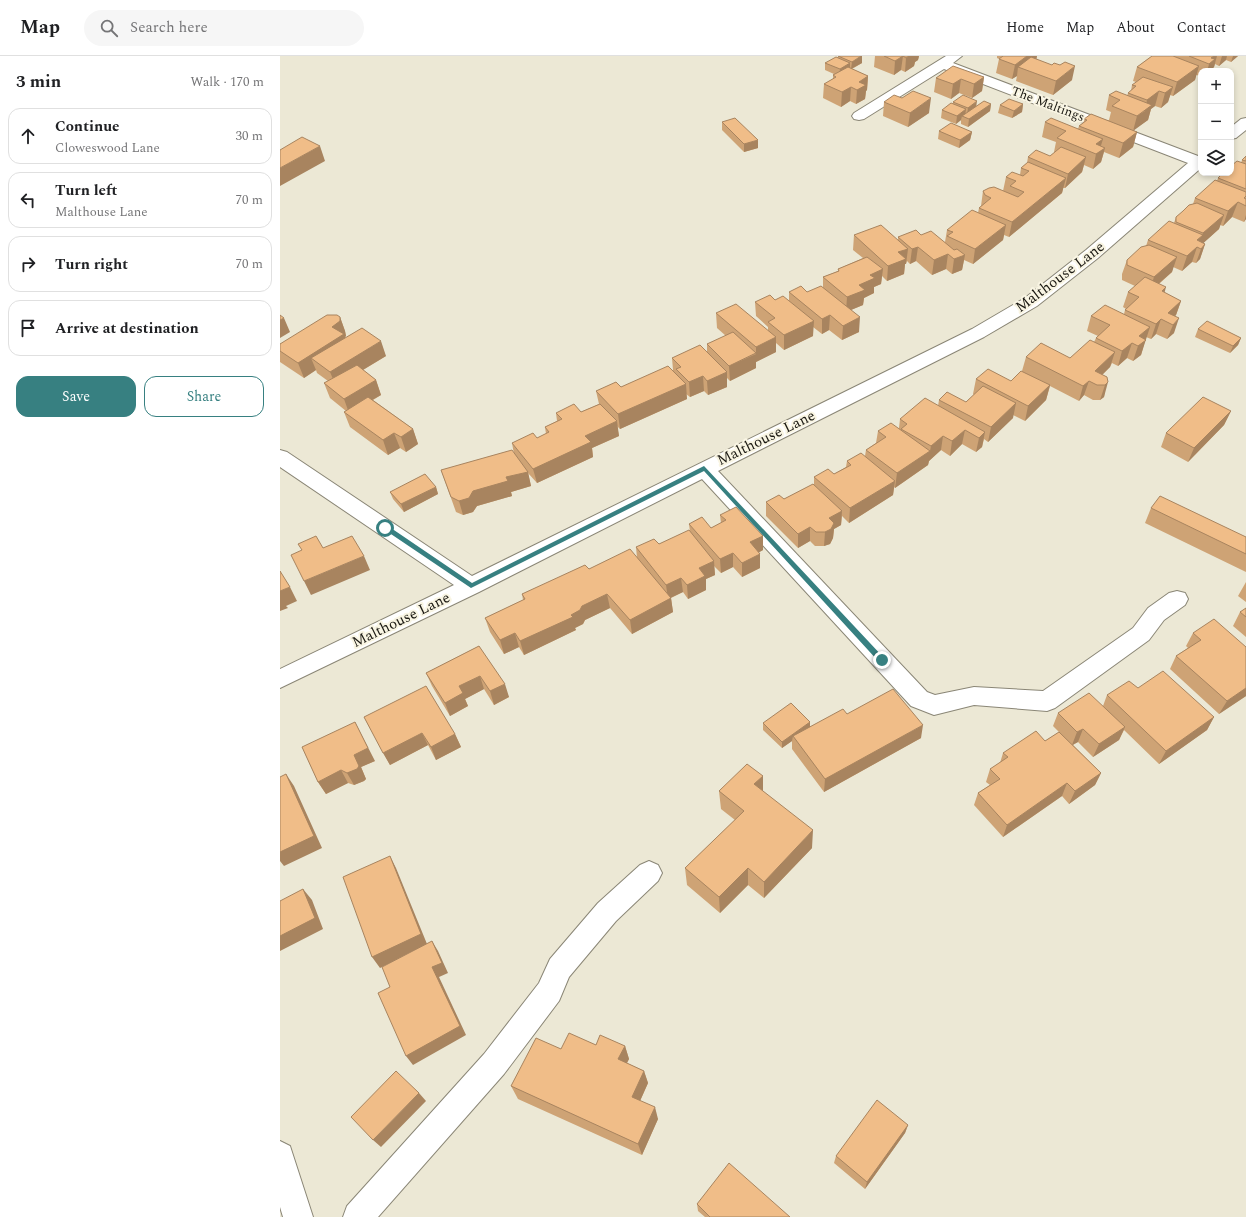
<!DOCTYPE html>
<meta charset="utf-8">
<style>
body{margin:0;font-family:Spectral,serif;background:#f6f6f6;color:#202124}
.controls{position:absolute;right:12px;top:12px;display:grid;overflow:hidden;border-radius:8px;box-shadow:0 2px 6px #0003}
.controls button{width:36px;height:36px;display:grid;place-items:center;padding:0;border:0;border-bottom:1px solid #e0e0e0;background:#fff;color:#202124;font:20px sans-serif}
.stop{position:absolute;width:12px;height:12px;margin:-9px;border:3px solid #378081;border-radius:50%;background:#fff}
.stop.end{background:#378081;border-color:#fff;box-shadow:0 1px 4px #0008}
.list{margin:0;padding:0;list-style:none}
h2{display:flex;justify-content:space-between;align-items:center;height:52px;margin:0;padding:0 16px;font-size:17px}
h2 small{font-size:13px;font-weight:400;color:#757577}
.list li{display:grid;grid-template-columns:26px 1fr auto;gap:12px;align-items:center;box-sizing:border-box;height:56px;margin:0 8px 8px;padding:0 8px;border:1px solid #e0e0e0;border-radius:12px}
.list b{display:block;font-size:15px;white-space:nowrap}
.list p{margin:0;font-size:13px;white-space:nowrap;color:#757577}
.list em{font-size:13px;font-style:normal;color:#757577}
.actions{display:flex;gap:8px;padding:12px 16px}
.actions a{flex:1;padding:9px 0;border:1px solid #378081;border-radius:12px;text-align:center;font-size:14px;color:#378081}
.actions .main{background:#378081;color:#fff}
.icon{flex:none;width:22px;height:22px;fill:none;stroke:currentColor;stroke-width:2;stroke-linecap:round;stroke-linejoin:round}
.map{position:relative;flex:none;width:966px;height:1161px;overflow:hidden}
header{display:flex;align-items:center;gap:24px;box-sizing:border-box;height:56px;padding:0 20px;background:#fff;border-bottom:1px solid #e0e0e0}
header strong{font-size:19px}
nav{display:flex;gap:22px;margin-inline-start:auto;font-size:14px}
.search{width:280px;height:36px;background:#f6f6f6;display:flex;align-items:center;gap:10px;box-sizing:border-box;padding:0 14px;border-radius:22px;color:#757577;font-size:15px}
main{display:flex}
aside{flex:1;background:#fff}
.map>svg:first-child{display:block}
</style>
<header>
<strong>Map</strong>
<div class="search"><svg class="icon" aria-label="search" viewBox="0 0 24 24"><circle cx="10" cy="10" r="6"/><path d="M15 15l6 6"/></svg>Search here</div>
<nav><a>Home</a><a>Map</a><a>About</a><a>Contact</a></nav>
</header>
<main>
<aside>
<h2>3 min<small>Walk · 170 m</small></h2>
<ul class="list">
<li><svg class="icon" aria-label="ahead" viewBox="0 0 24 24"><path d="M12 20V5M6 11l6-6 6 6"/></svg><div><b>Continue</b><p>Cloweswood Lane</p></div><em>30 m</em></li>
<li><svg class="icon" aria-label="left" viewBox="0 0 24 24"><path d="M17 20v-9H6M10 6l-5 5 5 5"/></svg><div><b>Turn left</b><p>Malthouse Lane</p></div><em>70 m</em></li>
<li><svg class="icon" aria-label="right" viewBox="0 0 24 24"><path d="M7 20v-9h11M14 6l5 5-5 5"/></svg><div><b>Turn right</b></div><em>70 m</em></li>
<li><svg class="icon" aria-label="arrive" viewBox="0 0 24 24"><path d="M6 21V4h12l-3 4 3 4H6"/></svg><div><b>Arrive at destination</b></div></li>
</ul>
<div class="actions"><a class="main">Save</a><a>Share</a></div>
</aside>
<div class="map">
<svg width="966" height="1161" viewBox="0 0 966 1161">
<rect width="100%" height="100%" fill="#ece8d5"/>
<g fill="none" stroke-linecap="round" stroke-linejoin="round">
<defs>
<path id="minor" d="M 666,0 L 682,0 L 673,7 L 918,100 L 921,99 L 921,112 L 818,202 L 757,250 L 704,281 L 438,415 L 647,636 L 655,639 L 694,631 L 763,635 L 853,572 L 868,552 L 889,537 L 897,535 L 905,537 L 908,543 L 905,549 L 884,564 L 869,584 L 775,652 L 767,655 L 694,649 L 654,659 L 631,650 L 422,423 L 199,536 L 0,632 L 0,613 L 174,529 L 0,411 L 0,394 L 7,396 L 192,520 L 692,273 L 745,242 L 806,194 L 908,107 L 664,13 L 584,63 L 579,64 L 574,63 L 572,60 L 574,57 Z
M 966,62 L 966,74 L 956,82 L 951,83 L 951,71 L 961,63 Z
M 369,805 L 378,809 L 382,817 L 378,825 L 336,865 L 289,921 L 279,945 L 224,1018 L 98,1161 L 63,1161 L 67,1150 L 204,998 L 259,927 L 270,903 L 318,847 L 360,809 Z
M 0,1085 L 10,1090 L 33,1161 L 3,1161 L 0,1151 Z"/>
</defs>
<use href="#minor" stroke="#8a8676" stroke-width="2"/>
<use href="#minor" fill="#fff" fill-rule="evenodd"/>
</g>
<path fill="#cea375" d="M 558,0 L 582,7 L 572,13 L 588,20 L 587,34 L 586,35 L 585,43 L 576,48 L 570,45 L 561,51 L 543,42 L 544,28 L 553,23 L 553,19 L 554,18 L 545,14 L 545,7 L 558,1 Z
M 595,0 L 639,0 L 638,4 L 635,6 L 634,10 L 625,16 L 621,14 L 614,19 L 594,11 Z
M 717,0 L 757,0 L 756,3 L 792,24 L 773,39 L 736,25 L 737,20 L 732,23 L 716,17 L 719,3 L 717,2 Z
M 872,0 L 958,0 L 951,6 L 946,4 L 939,10 L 935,8 L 934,11 L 932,13 L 931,15 L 921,15 L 921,20 L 916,19 L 915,24 L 893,40 L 890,39 L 888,46 L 881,52 L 875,50 L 871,53 L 868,64 L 853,74 L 857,76 L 853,91 L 839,102 L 824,96 L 821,106 L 813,113 L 804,109 L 802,116 L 785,132 L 783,132 L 782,137 L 729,181 L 724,179 L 723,184 L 693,208 L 684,204 L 682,214 L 672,218 L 666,213 L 652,219 L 636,205 L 630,208 L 627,205 L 626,208 L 625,208 L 624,218 L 607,225 L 602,220 L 601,228 L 594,231 L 594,237 L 584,242 L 583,249 L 571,254 L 579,276 L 562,284 L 549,274 L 542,278 L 533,271 L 533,280 L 504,294 L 496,287 L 496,296 L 476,306 L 476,312 L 450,325 L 447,322 L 447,331 L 428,339 L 424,335 L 410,341 L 406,338 L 407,343 L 340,373 L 337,370 L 339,380 L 312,392 L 313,401 L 257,427 L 248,417 L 251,430 L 231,436 L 232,440 L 197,450 L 193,456 L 183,459 L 176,456 L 161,414 L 234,398 L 232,387 L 257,382 L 266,378 L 265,371 L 277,365 L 276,357 L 301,356 L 319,348 L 316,335 L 341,331 L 393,314 L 392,302 L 427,296 L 427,288 L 446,280 L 437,272 L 436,257 L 488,275 L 488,271 L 476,260 L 475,246 L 495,244 L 509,245 L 509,236 L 527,236 L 543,231 L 543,221 L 558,215 L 558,213 L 583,202 L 573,194 L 574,179 L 618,184 L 618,181 L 641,179 L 665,186 L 667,174 L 698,157 L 699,152 L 701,150 L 703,135 L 723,135 L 726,121 L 740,119 L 741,112 L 747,107 L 748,101 L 770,100 L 774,97 L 774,96 L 776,86 L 762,81 L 765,66 L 798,73 L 799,70 L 803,67 L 804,63 L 829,64 L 831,56 L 826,54 L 829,39 L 847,40 L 848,37 L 851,35 L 852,29 L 856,26 L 853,25 L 857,11 Z
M 704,21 L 702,35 L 692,42 L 679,37 L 671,43 L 654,36 L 656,22 Z
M 604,46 L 649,57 L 628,71 L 603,60 Z
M 673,46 L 697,50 L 711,48 L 710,55 L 688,71 L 681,68 L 681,64 L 676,68 L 661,62 L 662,54 L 673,48 Z
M 743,48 L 742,56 L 732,62 L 718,57 L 720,49 Z
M 442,66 L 478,92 L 464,96 L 442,74 Z
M 659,75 L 692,76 L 690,84 L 679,92 L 658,83 Z
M 966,100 L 966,163 L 964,166 L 952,161 L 943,170 L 940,169 L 939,173 L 923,187 L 925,188 L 920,203 L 916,207 L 912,206 L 902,215 L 893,211 L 892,216 L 879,228 L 885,237 L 901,245 L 896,259 L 895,260 L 894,277 L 887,283 L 876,278 L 871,283 L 866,281 L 861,299 L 853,305 L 847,302 L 838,310 L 832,307 L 830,311 L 822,319 L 827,321 L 824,341 L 820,344 L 813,344 L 804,339 L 799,345 L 770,330 L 766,344 L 745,365 L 733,359 L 733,362 L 708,386 L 704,383 L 702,391 L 696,396 L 682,388 L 670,400 L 661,394 L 649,405 L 648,409 L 615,432 L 614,431 L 613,439 L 569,467 L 562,460 L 561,469 L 554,473 L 553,482 L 550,488 L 544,490 L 535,490 L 530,485 L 518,492 L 486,460 L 486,446 L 504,443 L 534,428 L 534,421 L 554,418 L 566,411 L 567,405 L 585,400 L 586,394 L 596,387 L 598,375 L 619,372 L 620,363 L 658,350 L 659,344 L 686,346 L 694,339 L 693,338 L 696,323 L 731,325 L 742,315 L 746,301 L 790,302 L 814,286 L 816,282 L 818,280 L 807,275 L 811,260 L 844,258 L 845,254 L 846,253 L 843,251 L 848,236 L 855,230 L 842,224 L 842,218 L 847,204 L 866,190 L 868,184 L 894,167 L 896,161 L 913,148 L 915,142 L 937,125 L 938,122 L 961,107 L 962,104 Z
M 60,261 L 65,275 L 66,280 L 65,281 L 65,282 L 106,300 L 83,314 L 96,324 L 101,339 L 93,344 L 133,373 L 138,388 L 126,396 L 120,392 L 108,399 L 70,371 L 64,356 L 66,355 L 50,342 L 44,327 L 48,325 L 37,317 L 36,314 L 24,322 L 0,306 L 0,288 Z
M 918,273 L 961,282 L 958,289 L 950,297 L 915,281 Z
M 951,355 L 944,369 L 908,406 L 881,391 L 886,377 Z
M 156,431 L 158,438 L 124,456 L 113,443 L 110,436 Z
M 871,452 L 966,481 L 966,516 L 865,467 Z
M 440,459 L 483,480 L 483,494 L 479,496 L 480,512 L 462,521 L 453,511 L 441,517 L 434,510 L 435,519 L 426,523 L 426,534 L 408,543 L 403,536 L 391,542 L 393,556 L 352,578 L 330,552 L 305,564 L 303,568 L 295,572 L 296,574 L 244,599 L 239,591 L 224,598 L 210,576 L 205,562 L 243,544 L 242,538 L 309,513 L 357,502 L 356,491 L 379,488 L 410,476 L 409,468 L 431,472 L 441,467 Z
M 966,526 L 966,546 L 958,540 Z
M 966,552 L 966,581 L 953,570 L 960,556 Z
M 913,577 L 966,591 L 966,640 L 939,658 L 890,613 L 896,600 L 908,592 L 906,590 Z
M 199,590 L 229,641 L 214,649 L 204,633 L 185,643 L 188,650 L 170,660 L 152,630 L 146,617 Z
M 858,632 L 934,661 L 927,674 L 879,708 L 844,674 L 839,684 L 813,701 L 798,686 L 793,689 L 821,717 L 815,729 L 789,748 L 782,740 L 723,781 L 694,749 L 698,737 L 710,729 L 706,726 L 710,713 L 720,707 L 723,697 L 765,685 L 779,676 L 773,670 L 778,657 L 823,650 L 827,639 Z
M 567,658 L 641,682 L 544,736 L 512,693 L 512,685 L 502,692 L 483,674 L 483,667 L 530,666 L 530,671 Z
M 84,661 L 175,678 L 181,691 L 156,704 L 148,689 L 110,709 Z
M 22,691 L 95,705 L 81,711 L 86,723 L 84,725 L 74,729 L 68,727 L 46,738 L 38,726 Z
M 483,720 L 483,735 L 532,792 L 484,842 L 468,829 L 440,857 L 407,829 L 405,812 L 455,764 L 441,753 L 439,735 Z
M 316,989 L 345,990 L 349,1003 L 347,1007 L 364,1015 L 368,1027 L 360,1045 L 378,1063 L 362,1099 L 238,1043 L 231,1030 L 281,993 Z
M 628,1069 L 625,1077 L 585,1133 L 554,1107 L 556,1100 Z
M 417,1148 L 510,1161 L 425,1161 L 418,1155 Z"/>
<path fill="#a8845f" d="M 581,0 L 582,0 L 582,7 L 571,13 L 572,6 Z
M 623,0 L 621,14 L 614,19 L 615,5 Z
M 629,0 L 639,0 L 638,4 L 635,6 L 634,10 L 625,16 L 626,2 Z
M 747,0 L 757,0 L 756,5 L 738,11 L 737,20 L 732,23 L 735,9 Z
M 934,0 L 937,0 L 934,11 L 932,13 L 931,15 L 927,15 L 931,2 Z
M 942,0 L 947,0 L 946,4 L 939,10 Z
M 953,0 L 958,0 L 951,6 Z
M 570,7 L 570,14 L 559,20 L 560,13 Z
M 795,10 L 792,24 L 773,39 L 776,25 Z
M 919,10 L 915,24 L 893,40 L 897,26 Z
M 588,20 L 587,34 L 586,35 L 585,43 L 576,48 L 577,34 L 579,26 Z
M 704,21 L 702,35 L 692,42 L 694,28 Z
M 681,23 L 679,37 L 671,43 L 673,28 Z
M 571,31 L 570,45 L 561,51 L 562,36 Z
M 893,31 L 888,46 L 881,52 L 885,37 Z
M 879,35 L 875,50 L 871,53 L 868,64 L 853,75 L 857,60 L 865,55 L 867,44 Z
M 651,42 L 649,57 L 628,71 L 630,57 Z
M 697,45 L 696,52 L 687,59 L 688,52 Z
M 711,48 L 710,55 L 688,71 L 689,63 Z
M 743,48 L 742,56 L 732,62 L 734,55 Z
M 686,53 L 685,61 L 682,60 L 681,64 L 676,68 L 677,60 Z
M 692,76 L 690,84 L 679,92 L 680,84 Z
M 857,76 L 853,91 L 839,102 L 843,87 Z
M 823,83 L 819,96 L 825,92 L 821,106 L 813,113 L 816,98 L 816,88 Z
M 478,84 L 478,92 L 464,96 L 464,88 Z
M 40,90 L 45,105 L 0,130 L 0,112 Z
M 806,101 L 802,116 L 785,132 L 788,118 Z
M 786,122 L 782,137 L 729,181 L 732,166 Z
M 958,146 L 952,161 L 943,170 L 948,155 Z
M 944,159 L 939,173 L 918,192 L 917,191 L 912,206 L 902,215 L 907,200 L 917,184 L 922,180 L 923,177 Z
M 966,159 L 966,163 L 964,166 Z
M 726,169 L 723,184 L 693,208 L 695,193 Z
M 925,188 L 920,203 L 916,207 L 921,193 Z
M 638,191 L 636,205 L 630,208 L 632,193 Z
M 628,193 L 626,208 L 625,208 L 624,218 L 607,225 L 608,210 L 618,196 Z
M 668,198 L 666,213 L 652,219 L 654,204 Z
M 685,199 L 682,214 L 672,218 L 674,203 Z
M 897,201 L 892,216 L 869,236 L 874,221 Z
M 603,213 L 601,228 L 594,231 L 594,237 L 584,242 L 583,249 L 566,256 L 567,241 L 590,219 Z
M 886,231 L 882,246 L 882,235 Z
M 901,245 L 896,259 L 888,267 L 888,257 Z
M 550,259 L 549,274 L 542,278 L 542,263 Z
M 60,261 L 65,275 L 66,280 L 65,281 L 69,293 L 31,302 L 36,314 L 24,322 L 18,307 L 52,271 Z
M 580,261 L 579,276 L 562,284 L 563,270 Z
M 4,262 L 10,276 L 0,282 L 0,264 Z
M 899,262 L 894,277 L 887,283 L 893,269 Z
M 881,263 L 876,278 L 871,283 L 876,268 Z
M 534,265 L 533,280 L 504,294 L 504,279 Z
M 870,271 L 861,299 L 853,305 L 858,290 L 859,280 Z
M 496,281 L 496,296 L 476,306 L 476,312 L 450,325 L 449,310 L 476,298 L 476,291 Z
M 961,282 L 958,289 L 950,297 L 953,290 Z
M 101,285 L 106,300 L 56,330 L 50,316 Z
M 852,287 L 847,302 L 838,310 L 842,295 Z
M 835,296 L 830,311 L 814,327 L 815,315 Z
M 447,316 L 447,331 L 428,339 L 427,325 Z
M 423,320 L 424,335 L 410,341 L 409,326 Z
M 96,324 L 101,339 L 69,357 L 64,343 Z
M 809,325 L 804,339 L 799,345 L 803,330 Z
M 828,326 L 824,341 L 820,344 L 825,329 Z
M 406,328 L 407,343 L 340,373 L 338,358 Z
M 770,329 L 766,344 L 745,365 L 748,350 Z
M 736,347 L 733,362 L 708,386 L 711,371 Z
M 951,355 L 944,369 L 908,406 L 914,392 Z
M 337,365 L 339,380 L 312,392 L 313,401 L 257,427 L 253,413 L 305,380 Z
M 133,373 L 138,388 L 126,396 L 121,381 Z
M 685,374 L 682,388 L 670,400 L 672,385 Z
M 705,376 L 702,391 L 696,396 L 699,382 Z
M 114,377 L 120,392 L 108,399 L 103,384 Z
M 663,380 L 661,394 L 649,405 L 648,409 L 615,432 L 617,417 L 650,395 L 651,390 Z
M 248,416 L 251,430 L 231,436 L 232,440 L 197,450 L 193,456 L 183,459 L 179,445 L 193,435 L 226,421 Z
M 615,425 L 613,439 L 569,467 L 570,452 Z
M 156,431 L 158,438 L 124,456 L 121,448 Z
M 562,455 L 561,469 L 554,473 L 553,482 L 550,488 L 544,490 L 545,476 L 549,462 Z
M 530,471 L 530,485 L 518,492 L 518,478 Z
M 483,480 L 483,494 L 471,501 L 470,486 Z
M 453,497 L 453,511 L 441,517 L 440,503 Z
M 480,498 L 480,512 L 462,521 L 462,507 Z
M 84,500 L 90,514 L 31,539 L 24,525 Z
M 434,505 L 435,519 L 426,523 L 426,534 L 408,543 L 407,529 L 419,512 Z
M 401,522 L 403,536 L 388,543 L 386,529 Z
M 10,531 L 17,545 L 6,550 L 8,552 L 0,555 L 0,535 Z
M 327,538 L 330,552 L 305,564 L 303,568 L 295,572 L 296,574 L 244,599 L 240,585 L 291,559 L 302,550 Z
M 391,542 L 393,556 L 352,578 L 350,564 Z
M 235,577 L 239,591 L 224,598 L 220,584 Z
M 200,620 L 204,633 L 185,643 L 188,650 L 170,660 L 165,647 L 179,630 Z
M 225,628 L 229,641 L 214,649 L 210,635 Z
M 966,632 L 966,640 L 939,658 L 947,645 Z
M 934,661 L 927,674 L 879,708 L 886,695 Z
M 75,666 L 95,705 L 81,711 L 86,723 L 84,725 L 74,729 L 67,717 L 74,699 Z
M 530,666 L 530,672 L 513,680 L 512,685 L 502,692 L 502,686 Z
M 643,669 L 641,682 L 544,736 L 545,723 Z
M 845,671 L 839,684 L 813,701 L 819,688 Z
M 803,673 L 798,686 L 792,689 L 797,676 Z
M 142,677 L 148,689 L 110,709 L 103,697 Z
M 175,678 L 181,691 L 156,704 L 151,691 Z
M 61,714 L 68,727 L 46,738 L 38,726 Z
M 821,717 L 815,729 L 789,748 L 795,735 Z
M 6,718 L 14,730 L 42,792 L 4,810 L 0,805 L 0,796 Z
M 483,720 L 483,738 L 474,728 Z
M 787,727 L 782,740 L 723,781 L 727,769 Z
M 533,774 L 532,792 L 484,842 L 484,826 Z
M 110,800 L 116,812 L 147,888 L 100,912 L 92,901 Z
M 468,812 L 468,829 L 440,857 L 439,841 Z
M 23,833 L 32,844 L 43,873 L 0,895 L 0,880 Z
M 152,885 L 158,895 L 168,917 L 159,921 L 186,979 L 133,1009 L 126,1000 Z
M 345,990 L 349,1003 L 342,1016 L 338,1003 Z
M 364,1015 L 368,1027 L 356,1054 L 352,1041 Z
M 139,1037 L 146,1045 L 101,1091 L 93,1084 Z
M 375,1051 L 378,1063 L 362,1099 L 358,1088 Z
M 628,1069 L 625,1077 L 585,1133 L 587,1126 Z"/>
<path fill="#f0bd88" stroke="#a8845f" d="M 558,0 L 581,0 L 572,6 Z
M 604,0 L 629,0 L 626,2 L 623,0 L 615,5 Z
M 723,0 L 747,0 L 735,9 L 719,3 Z
M 872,0 L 893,0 L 919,10 L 897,26 L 857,11 Z
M 909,0 L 934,0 L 931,2 L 935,3 L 929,8 Z
M 556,1 L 570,7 L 560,13 L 545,7 Z
M 751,1 L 772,9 L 774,7 L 780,9 L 785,6 L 795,10 L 776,25 L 738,11 Z
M 673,10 L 704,21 L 694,28 L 681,23 L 673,28 L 656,22 Z
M 568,11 L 588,20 L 579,26 L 586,29 L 577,34 L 571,31 L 562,36 L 544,28 L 556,21 L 553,19 Z
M 863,21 L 893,31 L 885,37 L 879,35 L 867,44 L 848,37 L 856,30 L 852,29 Z
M 633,35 L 651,42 L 630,57 L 604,46 L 614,39 L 622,42 Z
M 836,35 L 872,49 L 857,60 L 832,50 L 840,44 L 829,39 Z
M 683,39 L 697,45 L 688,52 L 673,46 Z
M 729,43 L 743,48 L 734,55 L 720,49 Z
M 704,45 L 711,48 L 689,63 L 682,60 Z
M 671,47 L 686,53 L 677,60 L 662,54 Z
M 811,58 L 857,76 L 843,87 L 799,70 L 807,64 L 804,63 Z
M 455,62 L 478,84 L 464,88 L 442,66 Z
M 771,62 L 823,83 L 816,88 L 825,92 L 816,98 L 777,82 L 786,75 L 765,66 Z
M 671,67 L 692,76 L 680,84 L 659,75 Z
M 22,81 L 40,90 L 0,112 L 0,94 Z
M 781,91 L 806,101 L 788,118 L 748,101 L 756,94 L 770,100 Z
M 966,100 L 966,105 L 962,104 Z
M 957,105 L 966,108 L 966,133 L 938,122 L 943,117 L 951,117 L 951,110 Z
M 748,106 L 786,122 L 732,166 L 699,152 L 711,142 L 705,139 L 703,135 L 709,132 L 714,131 L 738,141 L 744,136 L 730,130 L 736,125 L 726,121 L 732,116 L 743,120 L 749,115 L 741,112 Z
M 935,124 L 966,136 L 966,140 L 964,142 L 966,143 L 966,150 L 958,146 L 948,155 L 915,142 Z
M 917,147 L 944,159 L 923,177 L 896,166 L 896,161 L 903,155 L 909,149 Z
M 692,154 L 726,169 L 695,193 L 667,180 L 673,176 L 667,174 Z
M 889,165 L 923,179 L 917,184 L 925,188 L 921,193 L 917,191 L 907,200 L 868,184 Z
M 601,169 L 628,193 L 618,196 L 626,203 L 608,210 L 574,179 Z
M 636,174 L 641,179 L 651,175 L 674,194 L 677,193 L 685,199 L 674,203 L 668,198 L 654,204 L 638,191 L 632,193 L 618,181 Z
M 869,189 L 897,201 L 874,221 L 847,209 L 847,204 L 861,191 Z
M 587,201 L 603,213 L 590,219 L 595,222 L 579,229 L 585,234 L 567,241 L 543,221 L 559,215 L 558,213 Z
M 865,221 L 886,231 L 882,235 L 901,245 L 888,257 L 899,262 L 893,269 L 881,263 L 876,268 L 845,254 L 859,241 L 848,236 Z
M 521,230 L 527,236 L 541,230 L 580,261 L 563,270 L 550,259 L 542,263 L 509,236 Z
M 490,239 L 495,244 L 503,240 L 534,265 L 504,279 L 488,266 L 495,262 L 475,246 Z
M 456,248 L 496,281 L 476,291 L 436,257 Z
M 825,249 L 870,271 L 859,280 L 866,284 L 858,290 L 852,287 L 842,295 L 816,282 L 830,269 L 811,260 Z
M 0,259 L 4,262 L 0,264 Z
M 47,259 L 57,259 L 60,261 L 60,265 L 52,271 L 64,278 L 18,307 L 0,295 L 0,288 Z
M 927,265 L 961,282 L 953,290 L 918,273 Z
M 82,272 L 101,285 L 50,316 L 31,302 Z
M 453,276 L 476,297 L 449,310 L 427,288 Z
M 810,284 L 835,296 L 815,315 L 827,321 L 828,326 L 825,329 L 817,329 L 809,325 L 803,330 L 746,301 L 761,287 L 790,302 Z
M 420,289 L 447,316 L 427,325 L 423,320 L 409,326 L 396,313 L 401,311 L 392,302 Z
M 77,309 L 96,324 L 64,343 L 44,327 Z
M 388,310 L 406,328 L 338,358 L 316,335 L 336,326 L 341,331 Z
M 708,313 L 731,325 L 741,315 L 770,329 L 748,350 L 696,323 Z
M 703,330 L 736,347 L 711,371 L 659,344 L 667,336 L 686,346 Z
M 88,341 L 133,373 L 121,381 L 114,377 L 103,384 L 64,356 Z
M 923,341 L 951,355 L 914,392 L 886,377 Z
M 645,342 L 705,376 L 699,382 L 685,374 L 672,385 L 663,380 L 651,390 L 621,373 L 627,368 L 620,363 Z
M 294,348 L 301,356 L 320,348 L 337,365 L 305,380 L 311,386 L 253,413 L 232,387 L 253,377 L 257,382 L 269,376 L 265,371 L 282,363 L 276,357 Z
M 611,367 L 650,395 L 617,417 L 586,394 L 606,381 L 598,375 Z
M 232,394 L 248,416 L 226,421 L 228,425 L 193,435 L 189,442 L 179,445 L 171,441 L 161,414 Z
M 581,397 L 615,425 L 570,452 L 534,421 L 548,413 L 554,418 L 571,409 L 567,405 Z
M 145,418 L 156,431 L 121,448 L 110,436 Z
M 533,428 L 562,455 L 549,462 L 554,467 L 551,473 L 545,476 L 536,476 L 530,471 L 518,478 L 486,446 L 499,439 L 504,443 Z
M 880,440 L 966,481 L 966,498 L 871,452 Z
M 456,451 L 483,480 L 470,486 L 480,498 L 462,507 L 453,497 L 440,503 L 409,468 L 422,461 L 431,472 L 446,464 L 440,459 Z
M 409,474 L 434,505 L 419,512 L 425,520 L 407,529 L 401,522 L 386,529 L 356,491 L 374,483 L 379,488 Z
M 36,480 L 43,492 L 72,480 L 84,500 L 24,525 L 11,499 L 22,494 L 18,488 Z
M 350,493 L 391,542 L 350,564 L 327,538 L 302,550 L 300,554 L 291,559 L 293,561 L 240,585 L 235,577 L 220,584 L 205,562 L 245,543 L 242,538 L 305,509 L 309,513 Z
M 0,515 L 10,531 L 0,535 Z
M 966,552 L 966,561 L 960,556 Z
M 934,563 L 966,591 L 966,632 L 947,645 L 896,600 L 921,584 L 913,577 Z
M 199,590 L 225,628 L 210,635 L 200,620 L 179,630 L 183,637 L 165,647 L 146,617 Z
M 883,615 L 934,661 L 886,695 L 827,639 L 849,625 L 858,632 Z
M 146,630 L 175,678 L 151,691 L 142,677 L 103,697 L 84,661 Z
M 613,633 L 643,669 L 545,723 L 513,680 L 563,653 L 567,658 Z
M 809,637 L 845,671 L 819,688 L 803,673 L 797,676 L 778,657 Z
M 511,647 L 530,666 L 502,686 L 483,667 Z
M 75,666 L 88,692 L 74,699 L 79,710 L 77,713 L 67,717 L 61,714 L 38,726 L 22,691 Z
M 756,675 L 765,685 L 779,676 L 821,717 L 795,735 L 787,727 L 727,769 L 698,737 L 720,723 L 710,713 L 728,701 L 723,697 Z
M 467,708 L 483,720 L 474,728 L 533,774 L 484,826 L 468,812 L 439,841 L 405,812 L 464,755 L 439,735 Z
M 6,718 L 34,780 L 0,796 L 0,721 Z
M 110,800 L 141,878 L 92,901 L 63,821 Z
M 23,833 L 35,862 L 0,880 L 0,845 Z
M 152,885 L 162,907 L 152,911 L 180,970 L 126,1000 L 98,937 L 110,931 L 102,911 Z
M 289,977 L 316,989 L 320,979 L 345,990 L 338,1003 L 364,1015 L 352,1041 L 375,1051 L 358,1088 L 231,1030 L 256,982 L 281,993 Z
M 116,1015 L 139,1037 L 93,1084 L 71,1061 Z
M 597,1044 L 628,1069 L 587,1126 L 556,1100 Z
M 449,1107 L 510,1161 L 430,1161 L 417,1148 Z"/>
<path fill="#378081" d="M 424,410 L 604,602 L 604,606 L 599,606 L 424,415 L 191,532 L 102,472 L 105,470 L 108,470 L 192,527 Z"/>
<g text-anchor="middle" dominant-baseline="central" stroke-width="4" stroke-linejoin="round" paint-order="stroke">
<g font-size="13" fill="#191711" stroke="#f9f5e3">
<text transform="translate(768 48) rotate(21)">The Maltings</text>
</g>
<g font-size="15" fill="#191711" stroke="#f9f5e3">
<text transform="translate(780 221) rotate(-37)">Malthouse Lane</text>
<text transform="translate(486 382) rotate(-26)">Malthouse Lane</text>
<text transform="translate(121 564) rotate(-26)">Malthouse Lane</text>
</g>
</g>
</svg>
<div class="controls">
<button>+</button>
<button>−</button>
<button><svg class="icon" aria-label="layers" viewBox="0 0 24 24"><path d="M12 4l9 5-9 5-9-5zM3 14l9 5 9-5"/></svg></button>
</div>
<div class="stop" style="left:105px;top:472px"></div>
<div class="stop end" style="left:602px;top:604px"></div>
</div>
</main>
